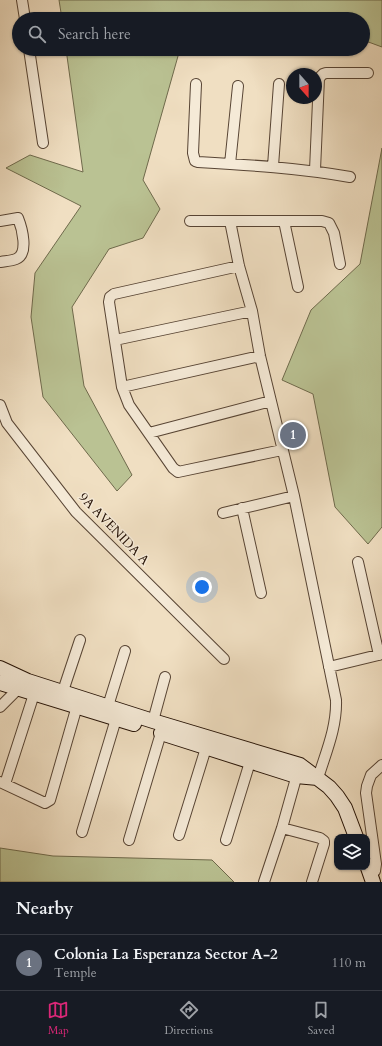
<!DOCTYPE html>
<style>
body{margin:0;font-family:Cardo,serif;background:#20242c;color:#f1f3f6}
.controls{position:absolute;right:12px;bottom:12px;display:grid;overflow:hidden;border-radius:8px;box-shadow:0 1px 3px #0004}
.controls button{width:36px;height:36px;display:grid;place-items:center;padding:0;border:0;border-bottom:1px solid #363941;background:#171b24;color:#f1f3f6;font:20px sans-serif}
.compass{position:absolute;left:286px;top:68px;width:36px;height:36px;border-radius:50%;background:#171b24;box-shadow:0 1px 3px #0004;rotate:159deg}
.you{position:absolute;left:202px;top:587px;width:14px;height:14px;margin:-10px;border:3px solid #fff;border-radius:50%;background:#1a73e8;box-shadow:0 0 0 6px #1a73e833}
.badge{display:grid;place-items:center;width:26px;height:26px;border-radius:50%;background:#db2777;color:#fff;font-size:13px;font-weight:700}
.pin{position:absolute;translate:-50% -50%;border:2px solid #fff;box-shadow:0 1px 4px #0006}
.list{margin:0;padding:0;list-style:none}
h2{display:flex;justify-content:space-between;align-items:center;height:52px;margin:0;padding:0 16px;font-size:17px}
h2 small{font-size:13px;font-weight:400;color:#9ea1a6}
.list li{display:grid;grid-template-columns:26px 1fr auto;gap:12px;align-items:center;box-sizing:border-box;height:56px;padding:0 16px;border-top:1px solid #363941}
.list b{display:block;font-size:15px;white-space:nowrap}
.list p{margin:0;font-size:13px;white-space:nowrap;color:#9ea1a6}
.list em{font-size:13px;font-style:normal;color:#9ea1a6}
.icon{flex:none;width:22px;height:22px;fill:none;stroke:currentColor;stroke-width:2;stroke-linecap:round;stroke-linejoin:round}
.map{position:relative;flex:none;width:382px;height:882px;overflow:hidden}
.search{position:absolute;background:#171b24;box-shadow:0 1px 3px #0004;left:12px;right:12px;top:12px;height:44px;display:flex;align-items:center;gap:10px;box-sizing:border-box;padding:0 14px;border-radius:22px;color:#9ea1a6;font-size:15px}
.sheet{height:108px;background:#171b24}
nav{display:flex;justify-content:space-around;align-items:center;box-sizing:border-box;height:56px;border-top:1px solid #363941;background:#171b24;font-size:11px;color:#9ea1a6}
nav a{display:grid;justify-items:center;gap:2px}
nav .on{color:#db2777}
.map>svg:first-child{display:block}
</style>
<div class="map">
<svg width="382" height="882" viewBox="0 0 382 882">
<rect width="100%" height="100%" fill="#f0dfc2"/>
<filter id="stains"><feTurbulence type="fractalNoise" baseFrequency=".005" numOctaves="4"/><feColorMatrix values="0 0 0 0 .2 0 0 0 0 .09 0 0 0 0 .02 0 0 0 .5 -.17"/></filter>
<radialGradient id="worn" r=".72"><stop offset=".6" stop-color="#630" stop-opacity="0"/><stop offset="1" stop-color="#630" stop-opacity=".3"/></radialGradient>
<path fill="#bac293" stroke="#6f6a4c" d="M 59,0 L 382,0 L 382,47 L 363,40 L 363,19 L 62,19 Z
M 66,49 L 180,49 L 143,180 L 160,209 L 143,238 L 109,249 L 72,307 L 84,386 L 132,475 L 117,491 L 43,397 L 31,317 L 35,273 L 81,206 L 6,168 L 30,155 L 83,172 Z
M 382,148 L 382,527 L 368,544 L 335,507 L 313,394 L 282,380 L 311,310 L 360,264 Z
M 0,848 L 53,856 L 212,860 L 234,882 L 0,882 Z"/>
<g fill="none" stroke-linecap="round" stroke-linejoin="round">
<defs>
<path id="street" d="M 22,0 L 25,19
M 29,49 L 43,143
M 196,84 L 193,153 L 195,161 L 198,162 C 249,165 299,168 350,177
M 230,164 L 238,86
M 273,166 L 279,84
M 315,170 L 319,78 L 323,74 L 326,73 L 368,73
M 0,221 L 18,218 C 22,228 29,254 16,259 C 11,261 5,261 0,262
M 190,221 L 322,221 L 329,223 L 334,233 L 340,264
M 230,221 L 239,266 L 252,311 L 260,356 L 294,496 L 336,700 C 337,727 326,752 318,778
M 284,221 L 298,287
M 239,266 L 114,294 L 110,297 L 109,302 L 122,387 L 129,405 L 173,468 L 178,472 L 282,450
M 115,340 L 252,311
M 122,387 L 260,356
M 0,405 L 7,423 L 76,512 L 224,659
M 149,433 L 271,401
M 242,508 L 261,593
M 223,513 L 294,496
M 358,562 L 379,655
M 329,667 L 382,654
M 63,691 L 80,640
M 108,706 L 125,651
M 0,707 L 18,689
M 153,721 L 165,677
M 0,782 L 45,803 L 50,800 L 77,706
M 5,784 L 34,694
M 282,828 L 320,838 L 324,841 L 324,844 L 312,882
M 82,832 L 116,719
M 179,835 L 206,748
M 129,840 L 161,733
M 226,840 L 250,762
M 370,873 L 375,871 L 376,864 L 366,793 L 367,786 L 371,775 L 382,765
M 264,882 L 282,828 L 298,771"/>
<path id="secondary" d="M 0,668 L 28,681 L 153,721 L 300,765 L 329,787 L 337,796 L 345,808 L 356,837
M 0,683 L 134,724
M 161,733 L 296,776 L 318,778
M 367,865 L 373,882"/>
</defs>
<use href="#street" stroke="#574434" stroke-width="12"/>
<use href="#secondary" stroke="#241105" stroke-width="16"/>
<use href="#street" stroke="#f5ead7" stroke-width="10"/>
<use href="#secondary" stroke="#f5ead7" stroke-width="14"/>
</g>
<g text-anchor="middle" dominant-baseline="central" stroke-width="3" stroke-linejoin="round" paint-order="stroke">
<g font-size="13" fill="#241105" stroke="#f5ead7">
<text transform="translate(114 529) rotate(46)">9A AVENIDA A</text>
</g>
</g>
<rect width="100%" height="100%" filter="url(#stains)"/>
<rect width="100%" height="100%" fill="url(#worn)"/>
</svg>
<div class="controls">
<button><svg class="icon" aria-label="layers" viewBox="0 0 24 24"><path d="M12 4l9 5-9 5-9-5zM3 14l9 5 9-5"/></svg></button>
</div>
<svg class="compass" viewBox="-18 -18 36 36"><path d="M0-13l5 13h-10z" fill="#e53935"/><path d="M0 13l5-13h-10z" fill="#9ea1a6"/></svg>
<div class="you"></div>
<div class="pin badge" style="left:293px;top:435px;background:#6b7280">1</div>
<div class="search"><svg class="icon" aria-label="search" viewBox="0 0 24 24"><circle cx="10" cy="10" r="6"/><path d="M15 15l6 6"/></svg>Search here</div>
</div>
<section class="sheet">
<h2>Nearby<small></small></h2>
<ul class="list">
<li><span class="badge" style="background:#6b7280">1</span><div><b>Colonia La Esperanza Sector A-2</b><p>Temple</p></div><em>110 m</em></li>
</ul>
</section>
<nav>
<a class="on"><svg class="icon" aria-label="map" viewBox="0 0 24 24"><path d="M3 6l6-2 6 2 6-2v14l-6 2-6-2-6 2zM9 4v14M15 6v14"/></svg>Map</a>
<a><svg class="icon" aria-label="directions" viewBox="0 0 24 24"><path d="M12 3l9 9-9 9-9-9zM9 14v-3h6M13 9l2 2-2 2"/></svg>Directions</a>
<a><svg class="icon" aria-label="saved" viewBox="0 0 24 24"><path d="M7 4h10v16l-5-4-5 4z"/></svg>Saved</a>
</nav>
